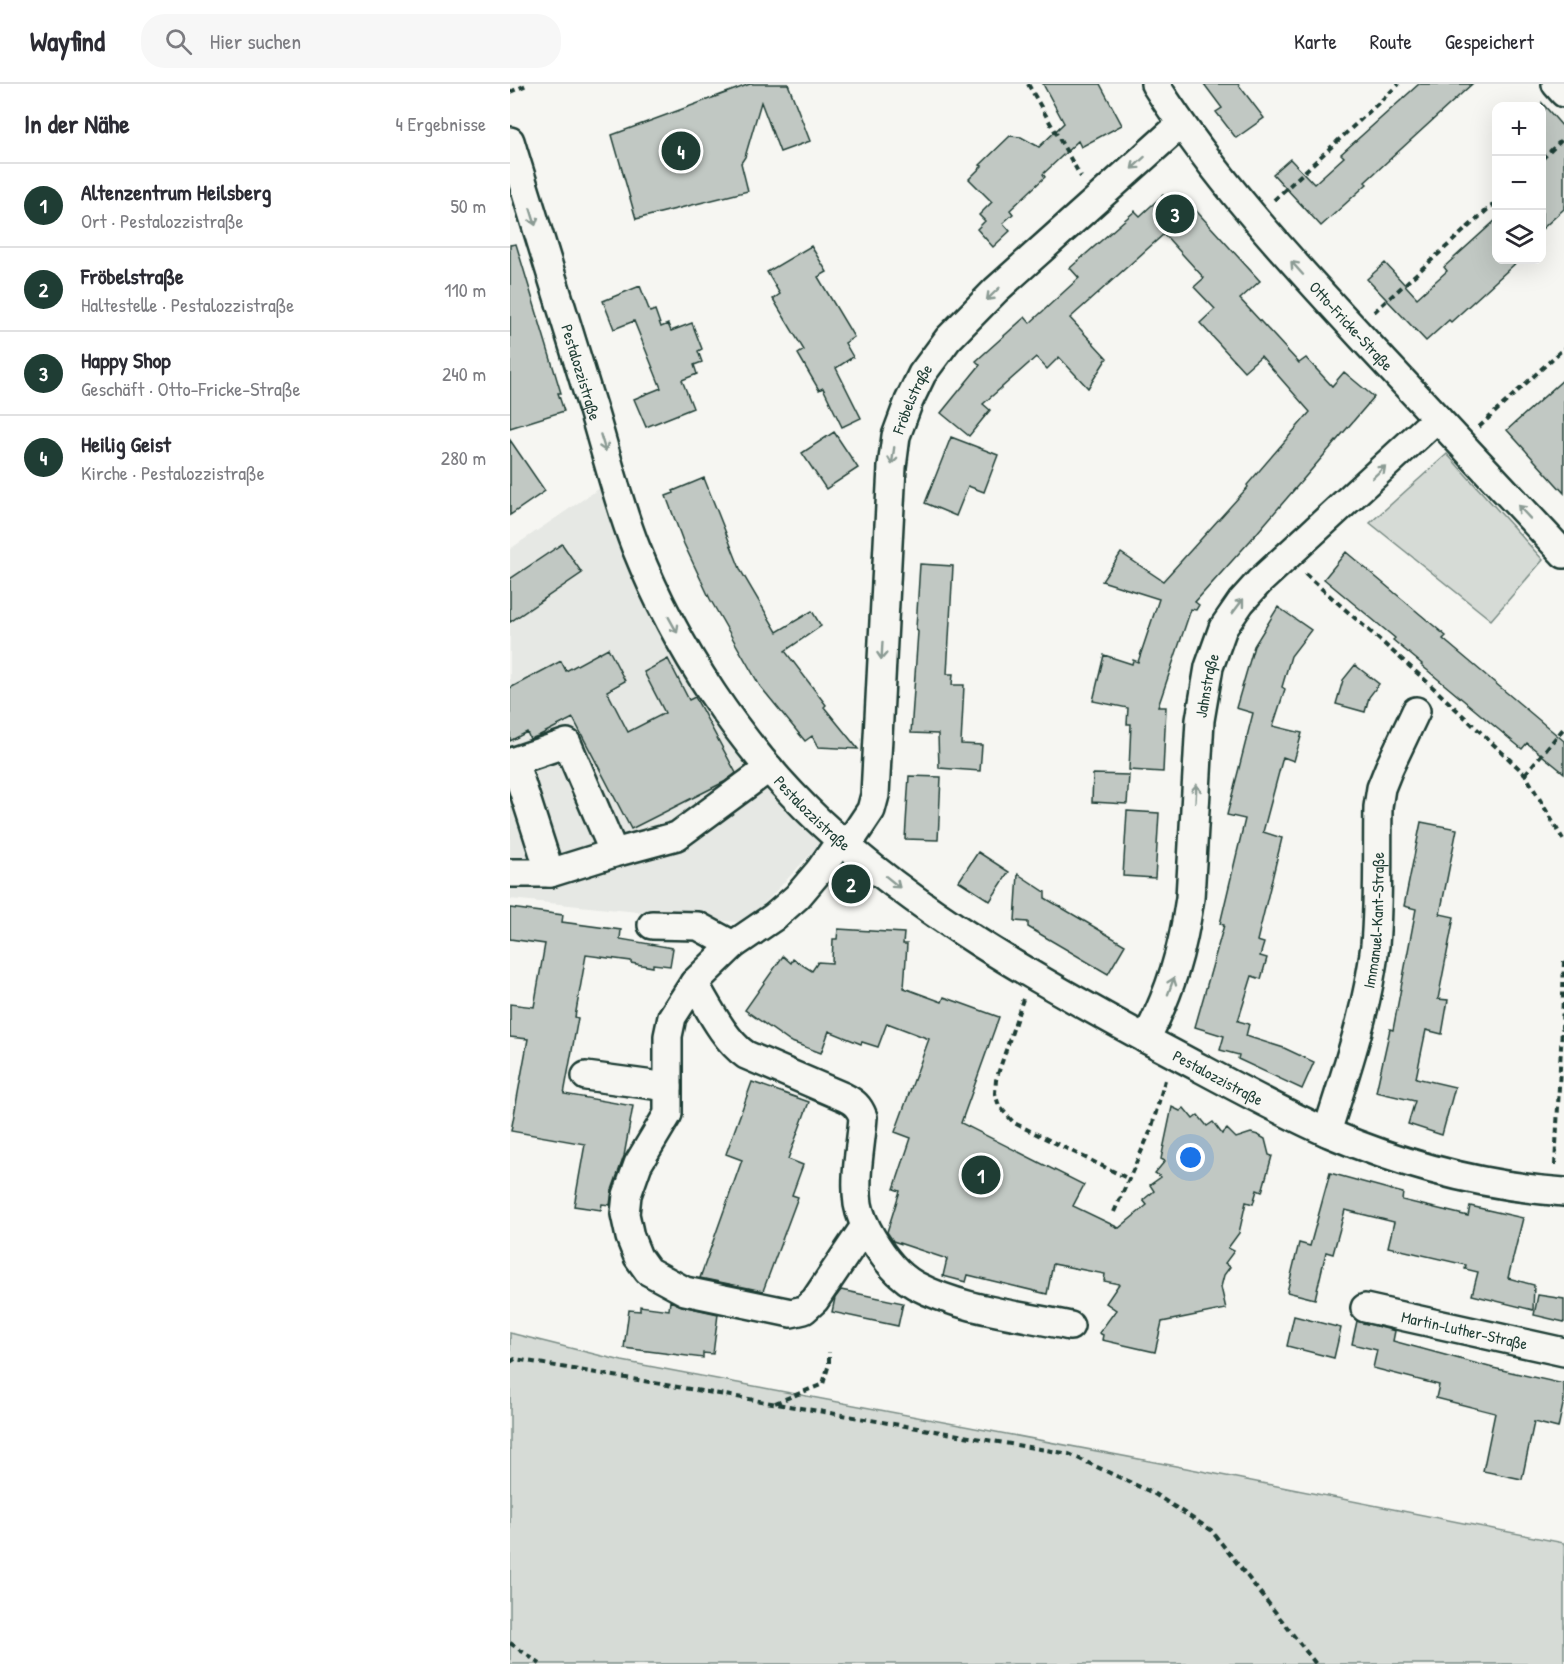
<!DOCTYPE html>
<html lang="de">
<meta charset="utf-8">
<style>
body{margin:0;font-family:"Patrick Hand",sans-serif;background:#f7f7f7;color:#2b2b33}
.controls{position:absolute;right:18px;top:18px;display:grid;overflow:hidden;border-radius:12px;box-shadow:0 6px 24px #0002}
.controls button{width:54px;height:54px;display:grid;place-items:center;padding:0;border:0;border-bottom:2px solid #e1e1e2;background:#fff;color:#2b2b33;font:30px sans-serif}
.you{position:absolute;left:681px;top:1074px;width:21px;height:21px;margin:-15px;border:4px solid #fff;border-radius:50%;background:#1a73e8;box-shadow:0 0 0 9px #1a73e833}
.badge{display:grid;place-items:center;width:39px;height:39px;border-radius:50%;background:#1f3d34;color:#fff;font-size:20px;font-weight:700}
.pin{position:absolute;translate:-50% -50%;border:3px solid #fff;box-shadow:0 2px 6px #0006}
.list{margin:0;padding:0;list-style:none}
h2{display:flex;justify-content:space-between;align-items:center;height:78px;margin:0;padding:0 24px;font-size:26px}
h2 small{font-size:20px;font-weight:400;color:#7c7c81}
.list li{display:grid;grid-template-columns:39px 1fr auto;gap:18px;align-items:center;box-sizing:border-box;height:84px;padding:0 24px;border-top:2px solid #e1e1e2}
.list b{display:block;font-size:22px;white-space:nowrap}
.list p{margin:0;font-size:20px;white-space:nowrap;color:#7c7c81}
.list em{font-size:20px;font-style:normal;color:#7c7c81}
.icon{flex:none;width:33px;height:33px;fill:none;stroke:currentColor;stroke-width:2;stroke-linecap:round;stroke-linejoin:round}
.map{position:relative;flex:none;width:1054px;height:1580px;overflow:hidden}
header{display:flex;align-items:center;gap:36px;box-sizing:border-box;height:84px;padding:0 30px;background:#fff;border-bottom:2px solid #e1e1e2}
header strong{font-size:28px}
nav{display:flex;gap:33px;margin-inline-start:auto;font-size:21px}
.search{width:420px;height:54px;background:#f7f7f7;display:flex;align-items:center;gap:15px;box-sizing:border-box;padding:0 21px;border-radius:24px;color:#7c7c81;font-size:22px}
main{display:flex}
aside{flex:1;background:#fff}
.map>svg:first-child{display:block}
</style>
<header>
<strong>Wayfind</strong>
<div class="search"><svg class="icon" aria-label="search" viewBox="0 0 24 24"><circle cx="10" cy="10" r="6"/><path d="M15 15l6 6"/></svg>Hier suchen</div>
<nav><a>Karte</a><a>Route</a><a>Gespeichert</a></nav>
</header>
<main>
<aside>
<h2>In der Nähe<small>4 Ergebnisse</small></h2>
<ul class="list">
<li><span class="badge">1</span><div><b>Altenzentrum Heilsberg</b><p>Ort · Pestalozzistraße</p></div><em>50 m</em></li>
<li><span class="badge">2</span><div><b>Fröbelstraße</b><p>Haltestelle · Pestalozzistraße</p></div><em>110 m</em></li>
<li><span class="badge">3</span><div><b>Happy Shop</b><p>Geschäft · Otto-Fricke-Straße</p></div><em>240 m</em></li>
<li><span class="badge">4</span><div><b>Heilig Geist</b><p>Kirche · Pestalozzistraße</p></div><em>280 m</em></li>
</ul>
</aside>
<div class="map">
<svg width="1054" height="1580" viewBox="0 0 1054 1580">
<rect width="100%" height="100%" fill="#f6f6f2"/>
<filter id="ink" filterUnits="userSpaceOnUse"><feTurbulence type="fractalNoise" baseFrequency=".0167" numOctaves="2"/><feDisplacementMap in="SourceGraphic" scale="12" xChannelSelector="R" yChannelSelector="G"/><feConvolveMatrix kernelMatrix="1 2 1 2 8 2 1 2 1" color-interpolation-filters="sRGB"/></filter>
<g filter="url(#ink)">
<path fill="#e6e8e4" d="M 90,404 L 127,501 L 163,571 L 204,637 L 236,679 L 311,759 L 236,839 L 0,815 L 0,465 Z"/>
<path fill="#d6dbd6" stroke="#7a8c85" stroke-width="1.5" d="M 937,370 L 1033,476 L 981,536 L 860,439 Z
M 0,1249 L 112,1277 L 671,1383 L 1054,1459 L 1054,1580 L 0,1580 Z"/>
<path fill="#c1c8c3" stroke="#1f3d34" stroke-width="1.5" d="M 240,0 L 278,0 L 300,57 L 270,68 L 251,18 L 235,73 L 231,79 L 238,107 L 126,135 L 102,51 Z
M 533,0 L 590,0 L 612,41 L 571,63 L 568,57 L 533,90 L 535,93 L 500,126 L 503,130 L 493,139 L 500,147 L 483,163 L 467,145 L 475,137 L 469,131 L 482,118 L 459,95 L 472,82 L 470,81 L 500,52 L 511,53 L 529,63 L 554,39 Z
M 694,0 L 728,0 L 754,34 L 726,54 L 706,28 L 712,24 Z
M 909,0 L 962,0 L 855,98 L 857,100 L 811,142 L 763,90 L 780,75 L 804,100 L 834,73 L 831,70 Z
M 1032,19 L 1054,44 L 1054,125 L 1032,145 Z
M 653,111 L 669,130 L 680,120 L 750,197 L 730,215 L 789,279 L 796,274 L 822,302 L 834,288 L 864,313 L 740,457 L 685,518 L 689,521 L 686,526 L 681,525 L 648,623 L 656,623 L 653,688 L 619,686 L 621,640 L 617,640 L 618,624 L 583,617 L 594,571 L 622,580 L 623,576 L 628,578 L 649,515 L 592,497 L 611,469 L 653,497 L 738,403 L 737,401 L 800,328 L 751,272 L 734,287 L 690,239 L 705,225 L 684,203 L 694,194 L 654,150 L 560,234 L 597,274 L 578,304 L 549,273 L 537,285 L 526,273 L 473,320 L 480,326 L 459,352 L 431,329 L 470,281 L 466,277 L 515,233 L 520,239 L 569,194 L 560,184 L 625,127 L 630,132 Z
M 987,135 L 987,176 L 1009,176 L 941,238 L 939,236 L 916,257 L 857,195 L 875,179 L 907,214 L 937,187 L 934,183 Z
M 6,160 L 51,309 L 48,309 L 54,327 L 0,344 L 0,161 Z
M 301,162 L 317,188 L 308,193 L 344,253 L 335,259 L 343,273 L 326,284 L 351,334 L 332,343 L 313,304 L 309,306 L 288,270 L 294,266 L 263,215 L 270,210 L 257,188 Z
M 130,202 L 140,228 L 145,226 L 151,243 L 158,240 L 161,247 L 182,239 L 192,265 L 188,267 L 192,278 L 184,281 L 187,290 L 172,296 L 183,324 L 136,343 L 124,315 L 151,304 L 124,237 L 104,245 L 93,217 Z
M 1054,295 L 1054,409 L 997,346 Z
M 324,348 L 348,384 L 316,405 L 292,369 Z
M 441,353 L 488,371 L 474,408 L 458,402 L 446,432 L 415,419 Z
M 0,356 L 35,407 L 0,431 Z
M 194,394 L 231,487 L 267,548 L 302,527 L 311,542 L 275,567 L 316,621 L 314,623 L 348,665 L 308,663 L 302,652 L 295,657 L 250,602 L 200,515 L 174,460 L 156,412 L 164,409 L 163,407 Z
M 52,460 L 72,489 L 0,538 L 0,495 Z
M 836,468 L 936,552 L 933,555 L 1054,657 L 1054,689 L 1017,659 L 1012,665 L 911,581 L 912,580 L 883,556 L 885,554 L 814,495 Z
M 410,480 L 443,482 L 437,590 L 443,590 L 442,601 L 454,601 L 451,660 L 472,661 L 470,687 L 429,684 L 428,650 L 401,649 L 408,548 L 406,544 Z
M 768,523 L 801,546 L 781,572 L 772,603 L 775,605 L 763,642 L 792,649 L 784,677 L 773,673 L 753,748 L 772,754 L 747,857 L 754,859 L 750,872 L 757,874 L 751,895 L 742,892 L 728,937 L 739,940 L 736,952 L 774,964 L 804,978 L 792,1005 L 728,975 L 729,971 L 710,966 L 714,952 L 685,943 L 714,841 L 710,840 L 735,735 L 717,731 L 743,629 L 726,624 L 744,562 Z
M 98,564 L 115,597 L 97,607 L 118,648 L 155,629 L 134,588 L 158,575 L 179,616 L 185,613 L 226,689 L 214,698 L 121,745 L 63,634 L 28,652 L 20,655 L 17,648 L 0,657 L 0,604 L 51,577 L 56,587 Z
M 845,581 L 869,600 L 859,613 L 855,628 L 826,620 L 833,596 Z
M 583,690 L 619,691 L 617,720 L 582,718 Z
M 399,692 L 431,693 L 428,756 L 395,755 Z
M 617,727 L 649,729 L 645,794 L 613,792 Z
M 911,738 L 947,745 L 930,830 L 944,833 L 928,915 L 938,916 L 932,950 L 916,946 L 906,994 L 945,1003 L 932,1051 L 898,1040 L 905,1017 L 866,1008 L 880,945 L 883,946 L 906,825 L 894,822 Z
M 468,768 L 499,788 L 480,817 L 449,797 Z
M 508,790 L 535,808 L 535,814 L 615,861 L 598,890 L 518,843 L 518,838 L 505,837 Z
M 0,824 L 53,831 L 52,838 L 111,846 L 110,855 L 163,864 L 160,882 L 143,880 L 143,883 L 121,879 L 121,877 L 76,871 L 65,933 L 68,934 L 54,1010 L 123,1022 L 114,1072 L 102,1106 L 100,1121 L 92,1120 L 91,1126 L 64,1122 L 75,1060 L 1,1047 L 18,955 L 0,953 L 0,920 L 24,923 L 35,860 L 0,855 Z
M 328,845 L 394,849 L 393,860 L 397,860 L 394,904 L 432,918 L 434,913 L 489,933 L 451,1039 L 574,1101 L 563,1122 L 609,1144 L 637,1121 L 633,1116 L 644,1107 L 640,1101 L 651,1093 L 645,1089 L 655,1077 L 651,1075 L 662,1023 L 670,1027 L 674,1024 L 683,1035 L 688,1031 L 697,1042 L 703,1038 L 712,1050 L 717,1045 L 726,1054 L 741,1049 L 748,1051 L 755,1055 L 759,1071 L 762,1072 L 752,1108 L 747,1106 L 743,1120 L 736,1118 L 729,1149 L 718,1164 L 724,1167 L 715,1179 L 720,1183 L 714,1191 L 711,1203 L 716,1225 L 652,1238 L 645,1268 L 592,1256 L 593,1251 L 589,1249 L 606,1226 L 596,1219 L 609,1200 L 594,1197 L 595,1190 L 543,1180 L 537,1210 L 458,1191 L 456,1198 L 433,1192 L 437,1175 L 383,1157 L 377,1148 L 390,1107 L 384,1105 L 401,1054 L 385,1048 L 419,955 L 377,939 L 368,963 L 352,958 L 351,960 L 319,947 L 311,969 L 279,957 L 235,926 L 273,872 L 281,879 L 283,875 L 302,887 L 308,878 L 322,879 L 323,855 L 327,855 Z
M 242,998 L 299,1018 L 278,1075 L 293,1081 L 282,1111 L 288,1113 L 253,1207 L 190,1194 L 232,1076 L 216,1070 Z
M 820,1089 L 893,1109 L 892,1116 L 958,1132 L 960,1122 L 1013,1134 L 998,1194 L 1024,1201 L 1023,1226 L 962,1211 L 968,1188 L 955,1185 L 956,1181 L 878,1163 L 884,1138 L 835,1126 L 823,1170 L 816,1168 L 805,1215 L 777,1208 L 789,1159 L 800,1162 Z
M 331,1206 L 393,1219 L 388,1242 L 322,1228 L 325,1214 Z
M 1028,1211 L 1054,1215 L 1054,1238 L 1024,1231 Z
M 160,1217 L 172,1222 L 208,1230 L 203,1270 L 193,1269 L 193,1274 L 114,1264 L 119,1226 L 130,1227 L 130,1222 L 159,1226 Z
M 784,1232 L 831,1244 L 824,1274 L 777,1262 Z
M 847,1237 L 885,1247 L 883,1257 L 983,1284 L 1054,1300 L 1054,1316 L 1048,1344 L 1024,1338 L 1012,1395 L 973,1387 L 985,1329 L 926,1314 L 929,1301 L 863,1284 L 867,1266 L 842,1260 Z"/>
<g fill="none" stroke-linecap="round" stroke-linejoin="round">
<defs>
<g id="minor">
<path id="s1" d="M 645,0 C 705,95 782,178 858,260 C 923,330 989,400 1054,470"/>
<path d="M 1046,0 L 1054,9"/>
<path id="s2" d="M 0,57 C 28,147 55,236 83,326 C 97,372 108,419 126,464 C 166,564 230,662 308,736 C 408,830 529,897 649,962 C 706,992 762,1024 821,1050 C 894,1081 975,1102 1054,1108"/>
<path d="M 331,756 L 309,787 L 287,813 L 264,833 L 223,861 L 184,899 C 198,922 214,956 236,971 L 334,1013 C 344,1018 349,1022 353,1033 C 351,1062 344,1091 348,1120 C 350,1132 356,1144 362,1154 C 372,1171 387,1191 405,1201 C 452,1226 509,1231 560,1242"/>
<path id="s3" d="M 337,762 L 361,726 L 365,711 L 382,383 L 386,352 L 399,317 L 412,290 L 438,255 L 486,206 L 671,40"/>
<path d="M 104,769 L 40,789 L 4,677 L 57,659 L 104,769 L 167,752 L 259,684"/>
<path d="M 0,789 L 40,789"/>
<path d="M 142,841 L 188,842 L 223,861"/>
<path d="M 184,899 L 162,933 L 158,952 L 158,1030 L 128,1080 L 117,1111 L 115,1130 L 120,1153 L 128,1173 L 138,1187 L 175,1207 L 281,1229 L 294,1226 L 305,1216 L 355,1142"/>
<path id="s4" d="M 636,955 C 661,906 672,869 680,814 L 690,636 L 699,583 L 713,544 L 731,518 L 749,498 L 927,334"/>
<path d="M 76,992 L 158,1003"/>
<path id="s5" d="M 817,1048 C 836,987 858,925 865,861 C 869,815 867,769 868,723 L 871,704 L 879,684 L 906,627"/>
<path id="s6" d="M 855,1224 L 1054,1268"/>
</g>
</defs>
<use href="#minor" stroke="#1f3d34" stroke-width="32"/>
<path stroke="#1f3d34" stroke-width="4" stroke-dasharray="6 4.5" stroke-linecap="butt" d="M 518,0 L 571,93
M 0,8 L 19,0
M 1032,75 L 1054,54
M 764,116 L 889,0
M 864,228 L 987,117
M 969,343 L 1054,264
M 795,490 L 914,595 L 1015,690 L 1054,757
M 1015,690 L 1054,644
M 1054,877 L 1052,944 L 1054,944
M 513,915 L 486,996 L 485,1009 L 489,1022 L 504,1039 L 619,1095
M 1045,1081 L 1052,944
M 604,1128 L 641,1046 L 655,996
M 0,1278 L 5,1275 L 559,1370 L 643,1409 L 701,1446 L 806,1580
M 265,1319 L 313,1300 L 319,1280 L 319,1268
M 0,1559 L 30,1580"/>
<use href="#minor" stroke="#f6f6f2" stroke-width="27"/>
</g>
<defs><path id="oneway-shaft" d="M-6 0H5M1.5-3L5.5 0L1.5 3" fill="none" stroke-width="1.6" stroke-linecap="round" stroke-linejoin="round" transform="scale(1.5)"/></defs>
<g stroke="#8a9a93">
<use href="#oneway-shaft" transform="translate(628 79) rotate(138)"/>
<use href="#oneway-shaft" transform="translate(23 133) rotate(73)"/>
<use href="#oneway-shaft" transform="translate(787 184) rotate(-132)"/>
<use href="#oneway-shaft" transform="translate(483 210) rotate(136)"/>
<use href="#oneway-shaft" transform="translate(93 359) rotate(73)"/>
<use href="#oneway-shaft" transform="translate(383 372) rotate(98)"/>
<use href="#oneway-shaft" transform="translate(869 388) rotate(-43)"/>
<use href="#oneway-shaft" transform="translate(1014 428) rotate(-133)"/>
<use href="#oneway-shaft" transform="translate(728 522) rotate(-53)"/>
<use href="#oneway-shaft" transform="translate(163 541) rotate(61)"/>
<use href="#oneway-shaft" transform="translate(372 567) rotate(93)"/>
<use href="#oneway-shaft" transform="translate(686 709) rotate(-87)"/>
<use href="#oneway-shaft" transform="translate(383 798) rotate(39)"/>
<use href="#oneway-shaft" transform="translate(661 902) rotate(-70)"/>
</g>
</g>
<g text-anchor="middle" dominant-baseline="central" stroke-width="6" stroke-linejoin="round" paint-order="stroke">
<g font-size="16" fill="#1f3d34" stroke="#f6f6f2">
<text stroke="none"><textPath href="#s1" startOffset="312">Otto-Fricke-Straße</textPath></text>
<text stroke="none"><textPath href="#s2" startOffset="242">Pestalozzistraße</textPath></text>
<text stroke="none"><textPath href="#s3" startOffset="459">Fröbelstraße</textPath></text>
<text stroke="none"><textPath href="#s4" startOffset="362">Jahnstraße</textPath></text>
<text stroke="none"><textPath href="#s2" startOffset="747">Pestalozzistraße</textPath></text>
<text stroke="none"><textPath href="#s5" startOffset="218">Immanuel-Kant-Straße</textPath></text>
<text stroke="none"><textPath href="#s2" startOffset="1233">Pestalozzistraße</textPath></text>
<text stroke="none"><textPath href="#s6" startOffset="102">Martin-Luther-Straße</textPath></text>
</g>
</g>
</svg>
<div class="controls">
<button>+</button>
<button>−</button>
<button><svg class="icon" aria-label="layers" viewBox="0 0 24 24"><path d="M12 4l9 5-9 5-9-5zM3 14l9 5 9-5"/></svg></button>
</div>
<div class="you"></div>
<div class="pin badge" style="left:471px;top:1091px">1</div>
<div class="pin badge" style="left:341px;top:800px">2</div>
<div class="pin badge" style="left:665px;top:130px">3</div>
<div class="pin badge" style="left:171px;top:67px">4</div>
</div>
</main>
